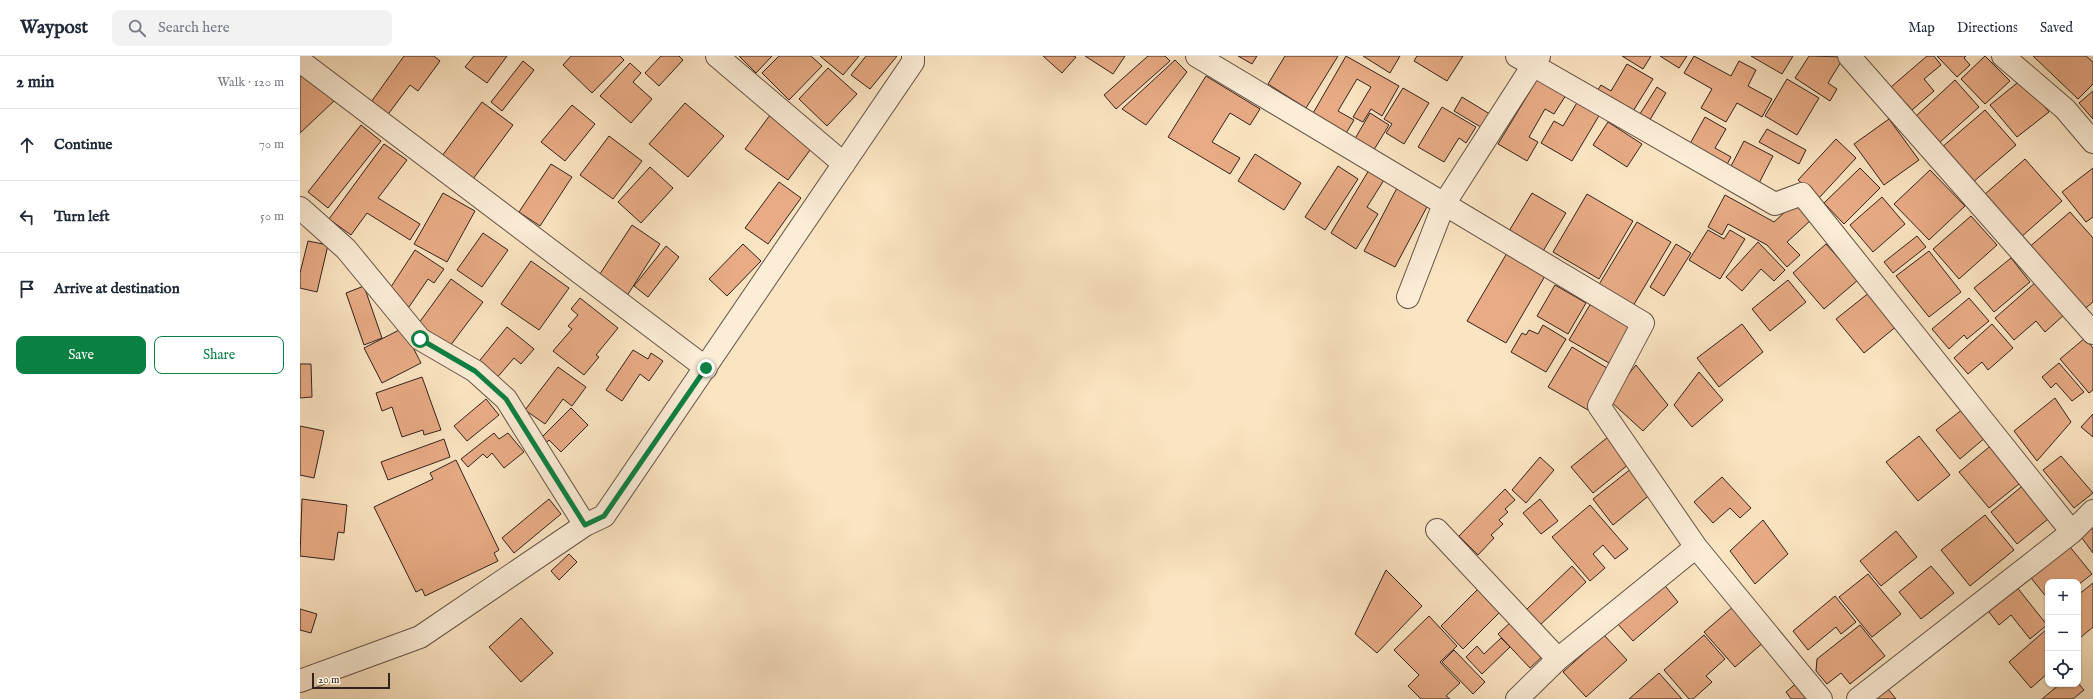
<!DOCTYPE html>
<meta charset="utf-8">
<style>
body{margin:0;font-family:"IM FELL English",serif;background:#f2f2f3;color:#1f2937}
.controls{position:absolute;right:12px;bottom:12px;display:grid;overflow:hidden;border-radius:8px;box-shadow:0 1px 3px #0004}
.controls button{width:36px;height:36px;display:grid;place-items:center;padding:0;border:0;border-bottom:1px solid #e0e1e3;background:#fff;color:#1f2937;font:20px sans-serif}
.scale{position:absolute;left:12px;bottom:10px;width:78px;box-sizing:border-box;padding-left:4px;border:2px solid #33221c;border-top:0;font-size:11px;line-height:14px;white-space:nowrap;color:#33221c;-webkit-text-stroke:3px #fcedd7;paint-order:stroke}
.stop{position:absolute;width:12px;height:12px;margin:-9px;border:3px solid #0b8043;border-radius:50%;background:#fff}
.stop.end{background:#0b8043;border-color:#fff;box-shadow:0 1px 4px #0008}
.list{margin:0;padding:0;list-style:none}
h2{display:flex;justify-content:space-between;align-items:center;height:52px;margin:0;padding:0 16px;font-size:17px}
h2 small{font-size:13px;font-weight:400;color:#747a83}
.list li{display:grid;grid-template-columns:26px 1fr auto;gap:12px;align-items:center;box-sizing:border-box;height:72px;padding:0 16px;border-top:1px solid #e0e1e3}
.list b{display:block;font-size:15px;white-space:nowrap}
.list em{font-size:13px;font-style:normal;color:#747a83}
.actions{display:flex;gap:8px;padding:12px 16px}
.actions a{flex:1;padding:9px 0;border:1px solid #0b8043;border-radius:8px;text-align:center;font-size:14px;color:#0b8043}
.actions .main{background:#0b8043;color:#fff}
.icon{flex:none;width:22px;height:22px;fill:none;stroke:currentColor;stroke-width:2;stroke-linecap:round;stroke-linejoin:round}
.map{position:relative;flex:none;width:1793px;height:643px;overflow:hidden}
header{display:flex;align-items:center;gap:24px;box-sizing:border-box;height:56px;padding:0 20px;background:#fff;border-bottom:1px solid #e0e1e3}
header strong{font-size:19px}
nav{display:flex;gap:22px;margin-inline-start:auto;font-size:14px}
.search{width:280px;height:36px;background:#f2f2f3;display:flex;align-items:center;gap:10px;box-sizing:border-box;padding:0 14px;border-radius:8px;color:#747a83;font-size:15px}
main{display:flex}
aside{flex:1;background:#fff}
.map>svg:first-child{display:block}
</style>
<header>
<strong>Waypost</strong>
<div class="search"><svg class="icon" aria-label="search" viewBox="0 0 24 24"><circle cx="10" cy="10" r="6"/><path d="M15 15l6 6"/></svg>Search here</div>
<nav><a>Map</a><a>Directions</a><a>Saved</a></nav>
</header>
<main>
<aside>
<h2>2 min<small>Walk · 120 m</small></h2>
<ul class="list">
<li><svg class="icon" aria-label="ahead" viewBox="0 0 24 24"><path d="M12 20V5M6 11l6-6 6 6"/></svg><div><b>Continue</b></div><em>70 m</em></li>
<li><svg class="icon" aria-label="left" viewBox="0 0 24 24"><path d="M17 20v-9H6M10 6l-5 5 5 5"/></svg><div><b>Turn left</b></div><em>50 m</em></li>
<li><svg class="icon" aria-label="arrive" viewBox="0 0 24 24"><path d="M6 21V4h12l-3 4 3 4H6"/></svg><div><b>Arrive at destination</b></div></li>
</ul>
<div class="actions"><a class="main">Save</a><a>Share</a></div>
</aside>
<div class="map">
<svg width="1793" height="643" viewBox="0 0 1793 643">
<rect width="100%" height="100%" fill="#fbe4c1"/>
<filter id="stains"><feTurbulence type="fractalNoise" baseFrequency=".005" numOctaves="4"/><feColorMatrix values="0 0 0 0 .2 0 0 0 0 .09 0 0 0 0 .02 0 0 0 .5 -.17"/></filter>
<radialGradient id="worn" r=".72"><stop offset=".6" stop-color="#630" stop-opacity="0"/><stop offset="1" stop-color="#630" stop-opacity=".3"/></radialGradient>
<path fill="#e8ab85" stroke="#33221c" d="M 104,0 L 134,0 L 140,5 L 118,35 L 110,29 L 86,61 L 69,49 Z
M 174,0 L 207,0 L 187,27 L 165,11 Z
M 271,0 L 320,0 L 324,4 L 292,37 L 263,9 Z
M 361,0 L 379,0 L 383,4 L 359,30 L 345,17 Z
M 439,0 L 472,0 L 456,17 Z
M 479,0 L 511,0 L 522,10 L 489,44 L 462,17 Z
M 520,0 L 559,0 L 543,19 Z
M 566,0 L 597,0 L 570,33 L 551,19 Z
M 743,0 L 774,0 L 776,1 L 762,17 Z
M 785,0 L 825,0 L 813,18 Z
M 848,0 L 865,0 L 870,5 L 816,53 L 804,39 Z
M 938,0 L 957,0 L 952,8 Z
M 985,0 L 1038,0 L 1006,52 L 968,28 Z
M 1046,0 L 1099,30 L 1082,60 L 1071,53 L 1063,66 L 1053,61 L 1071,31 L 1057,23 L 1038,55 L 1054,64 L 1045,79 L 1012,59 Z
M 1063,0 L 1100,0 L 1090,17 Z
M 1117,0 L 1163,0 L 1147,25 L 1114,5 Z
M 1322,0 L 1351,0 L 1343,13 Z
M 1360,0 L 1387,0 L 1379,12 Z
M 1394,0 L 1431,20 L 1439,5 L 1456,14 L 1448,30 L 1472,43 L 1462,61 L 1437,47 L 1426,66 L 1401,52 L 1412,33 L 1384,17 Z
M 1451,0 L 1493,0 L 1482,18 Z
M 1509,0 L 1544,1 L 1528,27 L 1537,33 L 1530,45 L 1495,22 Z
M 1627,0 L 1634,0 L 1641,9 L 1624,23 L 1634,35 L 1612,54 L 1591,31 Z
M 1637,0 L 1666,0 L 1664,2 L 1670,9 L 1657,21 Z
M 1685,0 L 1710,25 L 1685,48 L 1661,23 Z
M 1733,0 L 1786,0 L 1793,6 L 1793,28 L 1778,43 Z
M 875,4 L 887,16 L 846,69 L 822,53 Z
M 223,5 L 234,14 L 202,55 L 191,46 Z
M 330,7 L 341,17 L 333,26 L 352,43 L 331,67 L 300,40 Z
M 1327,8 L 1353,23 L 1330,60 L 1295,38 L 1301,29 L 1311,35 Z
M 528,12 L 557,38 L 527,70 L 499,43 Z
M 1,14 L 34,45 L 0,77 L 0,15 Z
M 906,20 L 960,53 L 950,69 L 930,57 L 912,86 L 940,102 L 930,118 L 868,81 Z
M 1238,22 L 1266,39 L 1254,58 L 1245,53 L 1229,81 L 1238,86 L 1227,105 L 1198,88 Z
M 1487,23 L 1519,42 L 1497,79 L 1465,60 Z
M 1722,23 L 1749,56 L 1717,81 L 1690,49 Z
M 1655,24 L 1679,51 L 1639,87 L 1615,61 Z
M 1357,31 L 1366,37 L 1348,67 L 1338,61 Z
M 1103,32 L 1129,47 L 1104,88 L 1086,77 L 1092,68 L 1084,63 Z
M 1793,35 L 1793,63 L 1779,47 Z
M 1162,41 L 1193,60 L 1184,73 L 1154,55 Z
M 1278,45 L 1300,58 L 1272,105 L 1241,87 L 1254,65 L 1263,70 Z
M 182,46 L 213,69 L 173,123 L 142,100 Z
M 385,47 L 424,80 L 388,121 L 349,88 Z
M 272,49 L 295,68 L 265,105 L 241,86 Z
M 1142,51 L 1176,71 L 1166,87 L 1159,82 L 1144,106 L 1118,91 Z
M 1685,54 L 1716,89 L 1672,127 L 1641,92 Z
M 473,55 L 516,86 L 488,124 L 445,93 Z
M 1070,57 L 1089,69 L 1072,97 L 1053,86 Z
M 1405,61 L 1426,73 L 1415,92 L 1431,101 L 1424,114 L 1387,93 Z
M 1589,63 L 1619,104 L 1584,129 L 1554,88 Z
M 1308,66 L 1342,88 L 1327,111 L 1293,89 Z
M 61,69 L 81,85 L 28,152 L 8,136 Z
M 1467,73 L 1506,94 L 1499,108 L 1459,86 Z
M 309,80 L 342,105 L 313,143 L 280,119 Z
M 1536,83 L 1556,102 L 1519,142 L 1498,124 Z
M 1444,85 L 1473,100 L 1457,131 L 1428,116 Z
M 84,88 L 107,104 L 78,142 L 120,168 L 110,184 L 67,157 L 51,179 L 29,163 Z
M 955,98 L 1001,127 L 984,154 L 938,125 Z
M 1725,103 L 1762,145 L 1721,181 L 1684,139 Z
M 251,108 L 272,121 L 240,170 L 219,156 Z
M 1038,110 L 1058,123 L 1025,174 L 1005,161 Z
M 350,111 L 373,132 L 341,167 L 318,146 Z
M 1560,112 L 1580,132 L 1544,168 L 1524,147 Z
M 1793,112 L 1793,161 L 1786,166 L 1762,136 Z
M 1069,114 L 1084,124 L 1067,151 L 1078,158 L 1056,193 L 1031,177 Z
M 1630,114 L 1665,150 L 1629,184 L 1594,148 Z
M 479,126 L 501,142 L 468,188 L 445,172 Z
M 1098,130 L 1129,147 L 1095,211 L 1064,195 Z
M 143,137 L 175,155 L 147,206 L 114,188 Z
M 1232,137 L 1266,157 L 1243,195 L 1209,175 Z
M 1287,138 L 1333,165 L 1299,223 L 1253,196 Z
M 1425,139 L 1474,166 L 1496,146 L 1511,164 L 1487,186 L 1500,199 L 1487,211 L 1467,189 L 1428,168 L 1422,179 L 1408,171 Z
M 1582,141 L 1605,168 L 1573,196 L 1550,169 Z
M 1770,156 L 1793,182 L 1793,246 L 1782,255 L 1727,193 Z
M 1671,160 L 1697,189 L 1659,223 L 1633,193 Z
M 1337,166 L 1371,186 L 1333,250 L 1298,230 Z
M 332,169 L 360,188 L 325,243 L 296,224 Z
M 1408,174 L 1424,183 L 1430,174 L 1445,183 L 1420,223 L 1389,204 Z
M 183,177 L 208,194 L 182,231 L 157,214 Z
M 1617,180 L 1626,191 L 1593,217 L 1584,206 Z
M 8,185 L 28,189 L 17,236 L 0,232 L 0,217 Z
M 1458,186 L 1485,214 L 1474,225 L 1461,213 L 1442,235 L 1426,221 Z
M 443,188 L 461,205 L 427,240 L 409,223 Z
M 1376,188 L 1391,197 L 1364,240 L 1350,231 Z
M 1526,188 L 1558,224 L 1524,253 L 1493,217 Z
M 366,190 L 379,201 L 348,241 L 334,230 Z
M 115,194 L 144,213 L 134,227 L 128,223 L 109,251 L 87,237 Z
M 1629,195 L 1661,236 L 1629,261 L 1596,220 Z
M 1207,197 L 1245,220 L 1206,287 L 1167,265 Z
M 1711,202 L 1730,226 L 1694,256 L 1674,232 Z
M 231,205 L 269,232 L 239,274 L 201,248 Z
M 151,223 L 183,246 L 147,294 L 116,271 Z
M 1488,224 L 1506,246 L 1470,275 L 1452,253 Z
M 1736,226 L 1765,258 L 1745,276 L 1736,265 L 1714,284 L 1695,262 Z
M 1255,229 L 1286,247 L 1268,278 L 1237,260 Z
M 64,230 L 82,282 L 64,289 L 46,237 Z
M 1570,236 L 1598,269 L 1564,297 L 1536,263 Z
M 280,242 L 318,272 L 296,299 L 299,301 L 284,319 L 253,295 L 272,273 L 268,270 L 278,259 L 271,253 Z
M 1669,242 L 1689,265 L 1667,283 L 1664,279 L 1649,293 L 1632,273 Z
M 1291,247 L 1331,271 L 1309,307 L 1269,284 Z
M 1442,268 L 1463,296 L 1419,331 L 1397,302 Z
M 1692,268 L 1713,292 L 1688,314 L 1682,306 L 1668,318 L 1654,302 Z
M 1243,269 L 1266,283 L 1246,316 L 1211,296 L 1222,277 L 1226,279 L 1229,274 L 1238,278 Z
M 207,271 L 234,293 L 221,308 L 214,302 L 195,324 L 176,309 Z
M 103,272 L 121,307 L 82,327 L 64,292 Z
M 1785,282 L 1793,292 L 1793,334 L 1789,337 L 1760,303 Z
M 1272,291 L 1312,315 L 1288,354 L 1248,331 Z
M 333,294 L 348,303 L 351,297 L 363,305 L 349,325 L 340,318 L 322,345 L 306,334 Z
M 1759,307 L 1784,336 L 1772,345 L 1756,327 L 1751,332 L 1742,321 Z
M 0,308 L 11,308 L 12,341 L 0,342 Z
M 1336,309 L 1368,349 L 1343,375 L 1308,343 Z
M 258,311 L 286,331 L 272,350 L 263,343 L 245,368 L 225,354 Z
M 1399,316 L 1423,344 L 1392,371 L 1374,349 Z
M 122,321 L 141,374 L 124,379 L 123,374 L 102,381 L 92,351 L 82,355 L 76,337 Z
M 1755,342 L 1771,366 L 1737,405 L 1714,375 Z
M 186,343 L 199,359 L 167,385 L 154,370 Z
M 271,352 L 288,369 L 261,396 L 249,384 L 244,389 L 239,384 Z
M 1663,353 L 1686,381 L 1660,403 L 1636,374 Z
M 1793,358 L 1793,381 L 1781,371 Z
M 0,370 L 24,375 L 14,422 L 0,419 Z
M 194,377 L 199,383 L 208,377 L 224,396 L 204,412 L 192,397 L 187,402 L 183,398 L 168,411 L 161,403 Z
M 1619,380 L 1650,419 L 1618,445 L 1586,406 Z
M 1308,381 L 1329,408 L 1293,437 L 1271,411 Z
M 144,383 L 150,401 L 88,424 L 81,406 Z
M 1694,387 L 1724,424 L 1689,452 L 1659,416 Z
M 1761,400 L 1793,437 L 1774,452 L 1743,414 Z
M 1240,401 L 1254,414 L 1226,447 L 1212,434 Z
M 156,404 L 199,494 L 194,497 L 198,505 L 125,540 L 122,533 L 116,536 L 74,451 L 133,423 L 130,417 Z
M 1332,412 L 1352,437 L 1313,469 L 1293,443 Z
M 1422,421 L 1451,452 L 1440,462 L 1430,452 L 1413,467 L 1394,446 Z
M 1726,427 L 1753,459 L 1717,488 L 1691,456 Z
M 1205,433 L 1215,444 L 1205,453 L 1208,456 L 1199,464 L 1203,468 L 1191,479 L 1194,482 L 1178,499 L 1159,480 Z
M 2,443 L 47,449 L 44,477 L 38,476 L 34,504 L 0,500 Z
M 249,443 L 261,458 L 214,497 L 202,482 Z
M 1240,443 L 1258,465 L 1241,478 L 1223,457 Z
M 1290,449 L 1328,493 L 1315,503 L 1303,489 L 1293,498 L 1305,512 L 1290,525 L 1252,481 Z
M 1685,459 L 1714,494 L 1670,530 L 1641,494 Z
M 1463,464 L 1488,498 L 1455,528 L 1430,495 Z
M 1793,467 L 1793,497 L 1779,478 Z
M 1596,475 L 1617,501 L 1581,530 L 1560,505 Z
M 1766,486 L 1792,518 L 1778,529 L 1778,526 L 1748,526 L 1748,543 L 1727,517 Z
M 269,498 L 277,506 L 259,524 L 251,515 Z
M 1272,510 L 1286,526 L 1240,569 L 1226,554 Z
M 1631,510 L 1654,537 L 1621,563 L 1599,536 Z
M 1086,514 L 1122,550 L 1077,597 L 1055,578 Z
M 1568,518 L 1601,558 L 1572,581 L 1539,541 Z
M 1712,525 L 1747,569 L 1730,583 L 1711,559 L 1699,569 L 1683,548 Z
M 1362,526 L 1378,546 L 1333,585 L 1316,566 Z
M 1793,527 L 1793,571 L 1781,581 L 1778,577 L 1778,539 Z
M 1178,533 L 1200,556 L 1163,593 L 1141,570 Z
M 1535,540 L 1556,566 L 1541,578 L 1536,571 L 1508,594 L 1493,575 Z
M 1434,550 L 1465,585 L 1435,611 L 1404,576 Z
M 0,553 L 17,558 L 11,577 L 0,574 Z
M 1129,560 L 1157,590 L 1140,606 L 1160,627 L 1146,640 L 1150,643 L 1121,643 L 1108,630 L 1119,619 L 1094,594 Z
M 221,562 L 253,597 L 221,626 L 189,591 Z
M 1214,563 L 1247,596 L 1230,612 L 1198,578 Z
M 1560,569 L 1585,600 L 1550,628 L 1541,617 L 1527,628 L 1516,615 L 1517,603 Z
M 1748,572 L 1748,617 L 1731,632 L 1709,606 Z
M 1304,579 L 1327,604 L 1286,641 L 1263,616 Z
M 1404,579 L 1425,603 L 1406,620 L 1412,626 L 1393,643 L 1389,643 L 1364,614 Z
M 1201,582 L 1210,591 L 1182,618 L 1166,601 L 1177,590 L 1184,598 Z
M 1154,594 L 1185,626 L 1173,638 L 1142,606 Z
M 1359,617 L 1382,643 L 1329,643 Z
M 1499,625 L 1514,643 L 1491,643 L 1486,636 Z
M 1778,627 L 1784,634 L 1773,643 L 1742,643 L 1760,628 Z
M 1584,628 L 1596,643 L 1565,643 Z"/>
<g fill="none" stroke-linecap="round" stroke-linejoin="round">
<defs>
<path id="street" d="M 417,0 L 544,108
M 897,0 L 1343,267 L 1299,350 L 1396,491 L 1521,643
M 1217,0 L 1475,148 L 1502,138 L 1772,476
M 1549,0 L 1793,277
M 1703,0 L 1765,53 L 1793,86
M 0,5 L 406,312
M 0,152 L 46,193 L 120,283 L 175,315 L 206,343 L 285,469
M 1108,241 L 1144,148 L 1239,0
M 1137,474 L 1258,603
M 0,625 L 120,581 L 285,469 L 304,460 L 613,6 L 613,0
M 1217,643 L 1258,603 L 1396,491
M 1558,643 L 1772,476 L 1793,455"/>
</defs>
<use href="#street" stroke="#655245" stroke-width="24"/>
<use href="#street" stroke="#fcedd7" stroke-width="22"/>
</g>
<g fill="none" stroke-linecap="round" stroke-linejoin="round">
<path stroke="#0b8043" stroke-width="5" d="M 120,283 L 175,315 L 206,343 L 285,469 L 304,460 L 406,312"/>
</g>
<rect width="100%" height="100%" filter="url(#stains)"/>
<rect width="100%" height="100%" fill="url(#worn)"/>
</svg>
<div class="controls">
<button>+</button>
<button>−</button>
<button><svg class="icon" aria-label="locate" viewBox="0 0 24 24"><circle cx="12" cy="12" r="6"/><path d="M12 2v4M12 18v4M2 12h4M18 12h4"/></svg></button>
</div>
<div class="scale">20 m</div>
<div class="stop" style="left:120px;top:283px"></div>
<div class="stop end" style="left:406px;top:312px"></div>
</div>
</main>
